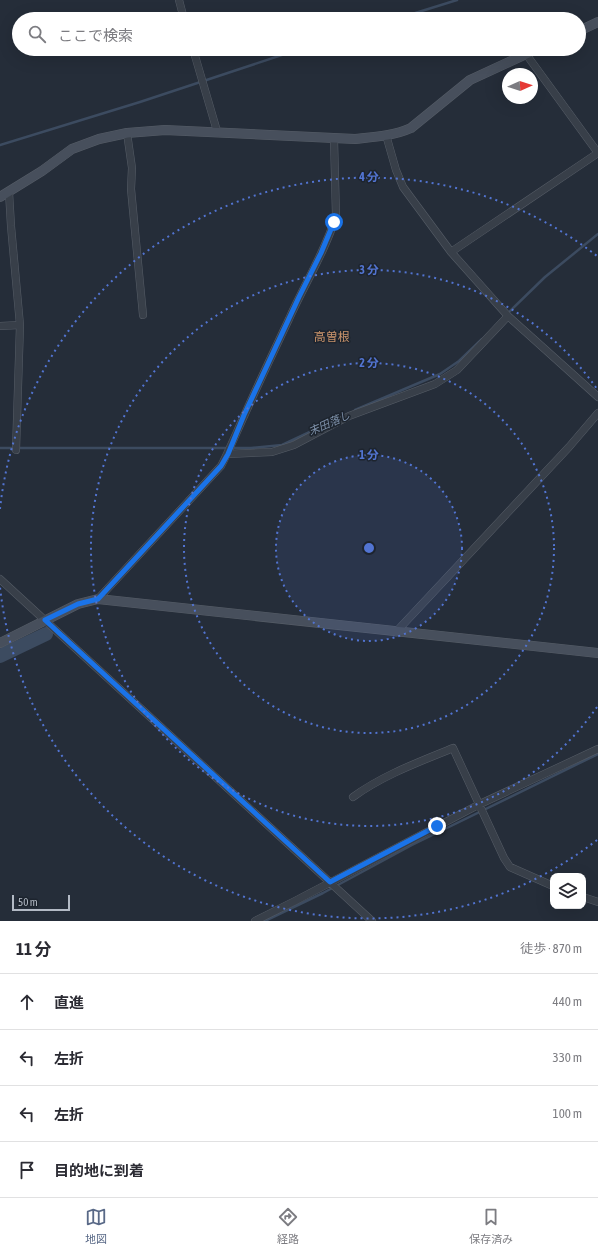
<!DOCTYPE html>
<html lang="ja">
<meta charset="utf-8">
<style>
body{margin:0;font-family:"Asap Condensed","Noto Sans JP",sans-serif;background:#f2f2f3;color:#2b2b33}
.controls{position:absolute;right:12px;bottom:12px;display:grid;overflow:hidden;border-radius:8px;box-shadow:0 4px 16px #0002}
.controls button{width:36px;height:36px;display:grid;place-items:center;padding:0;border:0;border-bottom:1px solid #e1e1e2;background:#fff;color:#2b2b33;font:20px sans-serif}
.compass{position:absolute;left:502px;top:68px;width:36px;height:36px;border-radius:50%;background:#fff;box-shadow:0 4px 16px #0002;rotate:87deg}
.scale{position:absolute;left:12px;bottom:10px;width:58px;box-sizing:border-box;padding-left:4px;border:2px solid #b3bac5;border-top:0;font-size:11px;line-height:14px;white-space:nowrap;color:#b3bac5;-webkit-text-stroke:3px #1d242e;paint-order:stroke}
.stop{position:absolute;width:12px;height:12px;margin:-9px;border:3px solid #1a73e8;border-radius:50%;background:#fff}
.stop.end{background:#1a73e8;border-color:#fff;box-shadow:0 1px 4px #0008}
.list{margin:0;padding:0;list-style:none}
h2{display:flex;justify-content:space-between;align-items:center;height:52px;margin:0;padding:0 16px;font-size:17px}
h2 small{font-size:13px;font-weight:400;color:#7c7c81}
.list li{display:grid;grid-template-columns:26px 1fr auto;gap:12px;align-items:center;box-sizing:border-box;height:56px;padding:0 16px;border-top:1px solid #e1e1e2}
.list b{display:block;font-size:15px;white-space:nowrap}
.list em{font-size:13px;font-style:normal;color:#7c7c81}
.icon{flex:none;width:22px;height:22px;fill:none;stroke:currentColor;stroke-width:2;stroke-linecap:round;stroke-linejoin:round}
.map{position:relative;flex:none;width:598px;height:921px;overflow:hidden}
.search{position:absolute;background:#fff;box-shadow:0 4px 16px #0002;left:12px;right:12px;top:12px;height:44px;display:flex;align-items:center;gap:10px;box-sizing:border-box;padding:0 14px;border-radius:22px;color:#7c7c81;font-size:15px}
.sheet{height:276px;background:#fff}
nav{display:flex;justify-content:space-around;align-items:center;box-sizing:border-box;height:56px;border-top:1px solid #e1e1e2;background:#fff;font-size:11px;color:#7c7c81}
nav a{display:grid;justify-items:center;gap:2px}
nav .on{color:#596987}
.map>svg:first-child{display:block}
</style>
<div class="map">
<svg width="598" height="921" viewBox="0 0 598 921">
<rect width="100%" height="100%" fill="#252d39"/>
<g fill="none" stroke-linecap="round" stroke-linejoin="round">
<path stroke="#3c4b60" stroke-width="2.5" d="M 396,19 L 457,0
M 0,145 L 140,102 L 300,49
M 507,314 L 545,277 L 598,234
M 355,410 L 440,374 L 459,361 L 482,339
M 0,448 L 251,448 L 282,445 L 329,423
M 265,921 L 323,893 L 412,845 L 598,754"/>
<path stroke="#3c4b60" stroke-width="14" d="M 0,656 L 46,634"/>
<defs>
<path id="street" d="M 179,0 L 184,19
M 193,49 L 217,131
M 526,54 L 598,153
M 127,133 L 132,168 L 131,189 L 143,315
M 386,135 L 396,170 L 403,187 L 451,252 L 508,316 L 598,397
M 9,192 L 11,226 L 20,325 L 16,450
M 451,252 L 598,153
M 0,326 L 20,325
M 228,454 L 272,452 L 294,445 L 349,416 L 435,384 L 457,370 L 508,316
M 0,579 L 372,921
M 98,599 L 221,466 C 230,449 237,431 245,414 C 259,382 274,351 289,319 C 304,285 325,252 336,216 L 334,139
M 396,632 L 569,447 L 598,413
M 353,797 C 383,775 419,762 453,748 L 504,858 L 510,867 L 553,886
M 583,897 L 598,902
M 255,921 L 295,901 L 480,804 L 598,749"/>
<path id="secondary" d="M 579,31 L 598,22
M 0,197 L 42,171 L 72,149 L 99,139 L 127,133 L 165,130 L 355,139 C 374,137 393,136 411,128 L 470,80 L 537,49
M 0,643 L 78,604 L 98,599 L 598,653"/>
</defs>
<use href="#street" stroke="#565d67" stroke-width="8"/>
<use href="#secondary" stroke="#565d67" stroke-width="10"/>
<use href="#street" stroke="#383f49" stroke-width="7"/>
<use href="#secondary" stroke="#474f5c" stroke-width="9"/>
</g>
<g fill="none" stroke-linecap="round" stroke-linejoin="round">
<path stroke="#1a73e8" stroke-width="5" d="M 334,222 L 321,253 L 299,297 L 244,415 L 228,454 L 221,466 L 98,599 L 78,604 L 45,620 L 330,882 L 437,826"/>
</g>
<circle cx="369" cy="548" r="93" fill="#5274d1" fill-opacity=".12"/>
<g fill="none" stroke="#5274d1" stroke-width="2" stroke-dasharray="2 4">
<circle cx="369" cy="548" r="93"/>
<circle cx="369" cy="548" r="185"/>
<path d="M597 707A278 278 0 1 1 597 389"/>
<path d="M597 840A371 371 0 0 1 0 587M0 509A371 371 0 0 1 597 256"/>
</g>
<g text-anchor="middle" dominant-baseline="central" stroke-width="3" stroke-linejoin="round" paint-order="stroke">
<g font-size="11" font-style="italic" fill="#7e91aa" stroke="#1d242e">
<text transform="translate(329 423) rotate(-24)">末田落し</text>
</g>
<g font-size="12" fill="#c9936b" stroke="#1d242e">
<text x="332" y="337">高曽根</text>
</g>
</g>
<circle cx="369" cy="548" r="6" fill="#5274d1" stroke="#1d242e" stroke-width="2"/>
<g font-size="12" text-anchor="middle" font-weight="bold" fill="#5274d1" stroke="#1d242e" stroke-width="3" stroke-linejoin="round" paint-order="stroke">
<text x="369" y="181">4 分</text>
<text x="369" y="274">3 分</text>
<text x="369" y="367">2 分</text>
<text x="369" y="459">1 分</text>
</g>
</svg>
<div class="controls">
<button><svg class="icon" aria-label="layers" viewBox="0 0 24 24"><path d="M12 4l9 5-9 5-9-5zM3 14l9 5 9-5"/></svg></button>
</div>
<svg class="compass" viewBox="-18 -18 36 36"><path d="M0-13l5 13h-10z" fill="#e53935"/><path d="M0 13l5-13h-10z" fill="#7c7c81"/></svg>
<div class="scale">50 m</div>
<div class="stop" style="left:334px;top:222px"></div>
<div class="stop end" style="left:437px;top:826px"></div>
<div class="search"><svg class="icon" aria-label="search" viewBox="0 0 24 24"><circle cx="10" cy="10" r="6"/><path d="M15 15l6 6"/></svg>ここで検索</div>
</div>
<section class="sheet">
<h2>11 分<small>徒歩 · 870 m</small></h2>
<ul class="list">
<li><svg class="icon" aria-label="ahead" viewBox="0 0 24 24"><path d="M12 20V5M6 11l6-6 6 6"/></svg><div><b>直進</b></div><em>440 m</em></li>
<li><svg class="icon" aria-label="left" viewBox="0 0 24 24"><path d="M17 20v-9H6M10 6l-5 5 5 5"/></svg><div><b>左折</b></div><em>330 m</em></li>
<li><svg class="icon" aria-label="left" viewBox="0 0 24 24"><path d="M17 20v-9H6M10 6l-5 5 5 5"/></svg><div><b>左折</b></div><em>100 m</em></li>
<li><svg class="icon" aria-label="arrive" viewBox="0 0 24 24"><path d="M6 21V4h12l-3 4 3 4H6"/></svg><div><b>目的地に到着</b></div></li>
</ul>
</section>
<nav>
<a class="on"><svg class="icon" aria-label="map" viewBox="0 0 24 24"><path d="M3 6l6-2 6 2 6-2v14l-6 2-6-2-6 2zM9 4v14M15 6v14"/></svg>地図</a>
<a><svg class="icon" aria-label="directions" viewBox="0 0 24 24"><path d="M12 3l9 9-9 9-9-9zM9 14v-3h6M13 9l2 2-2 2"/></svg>経路</a>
<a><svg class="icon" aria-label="saved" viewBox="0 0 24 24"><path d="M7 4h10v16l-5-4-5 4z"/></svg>保存済み</a>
</nav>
